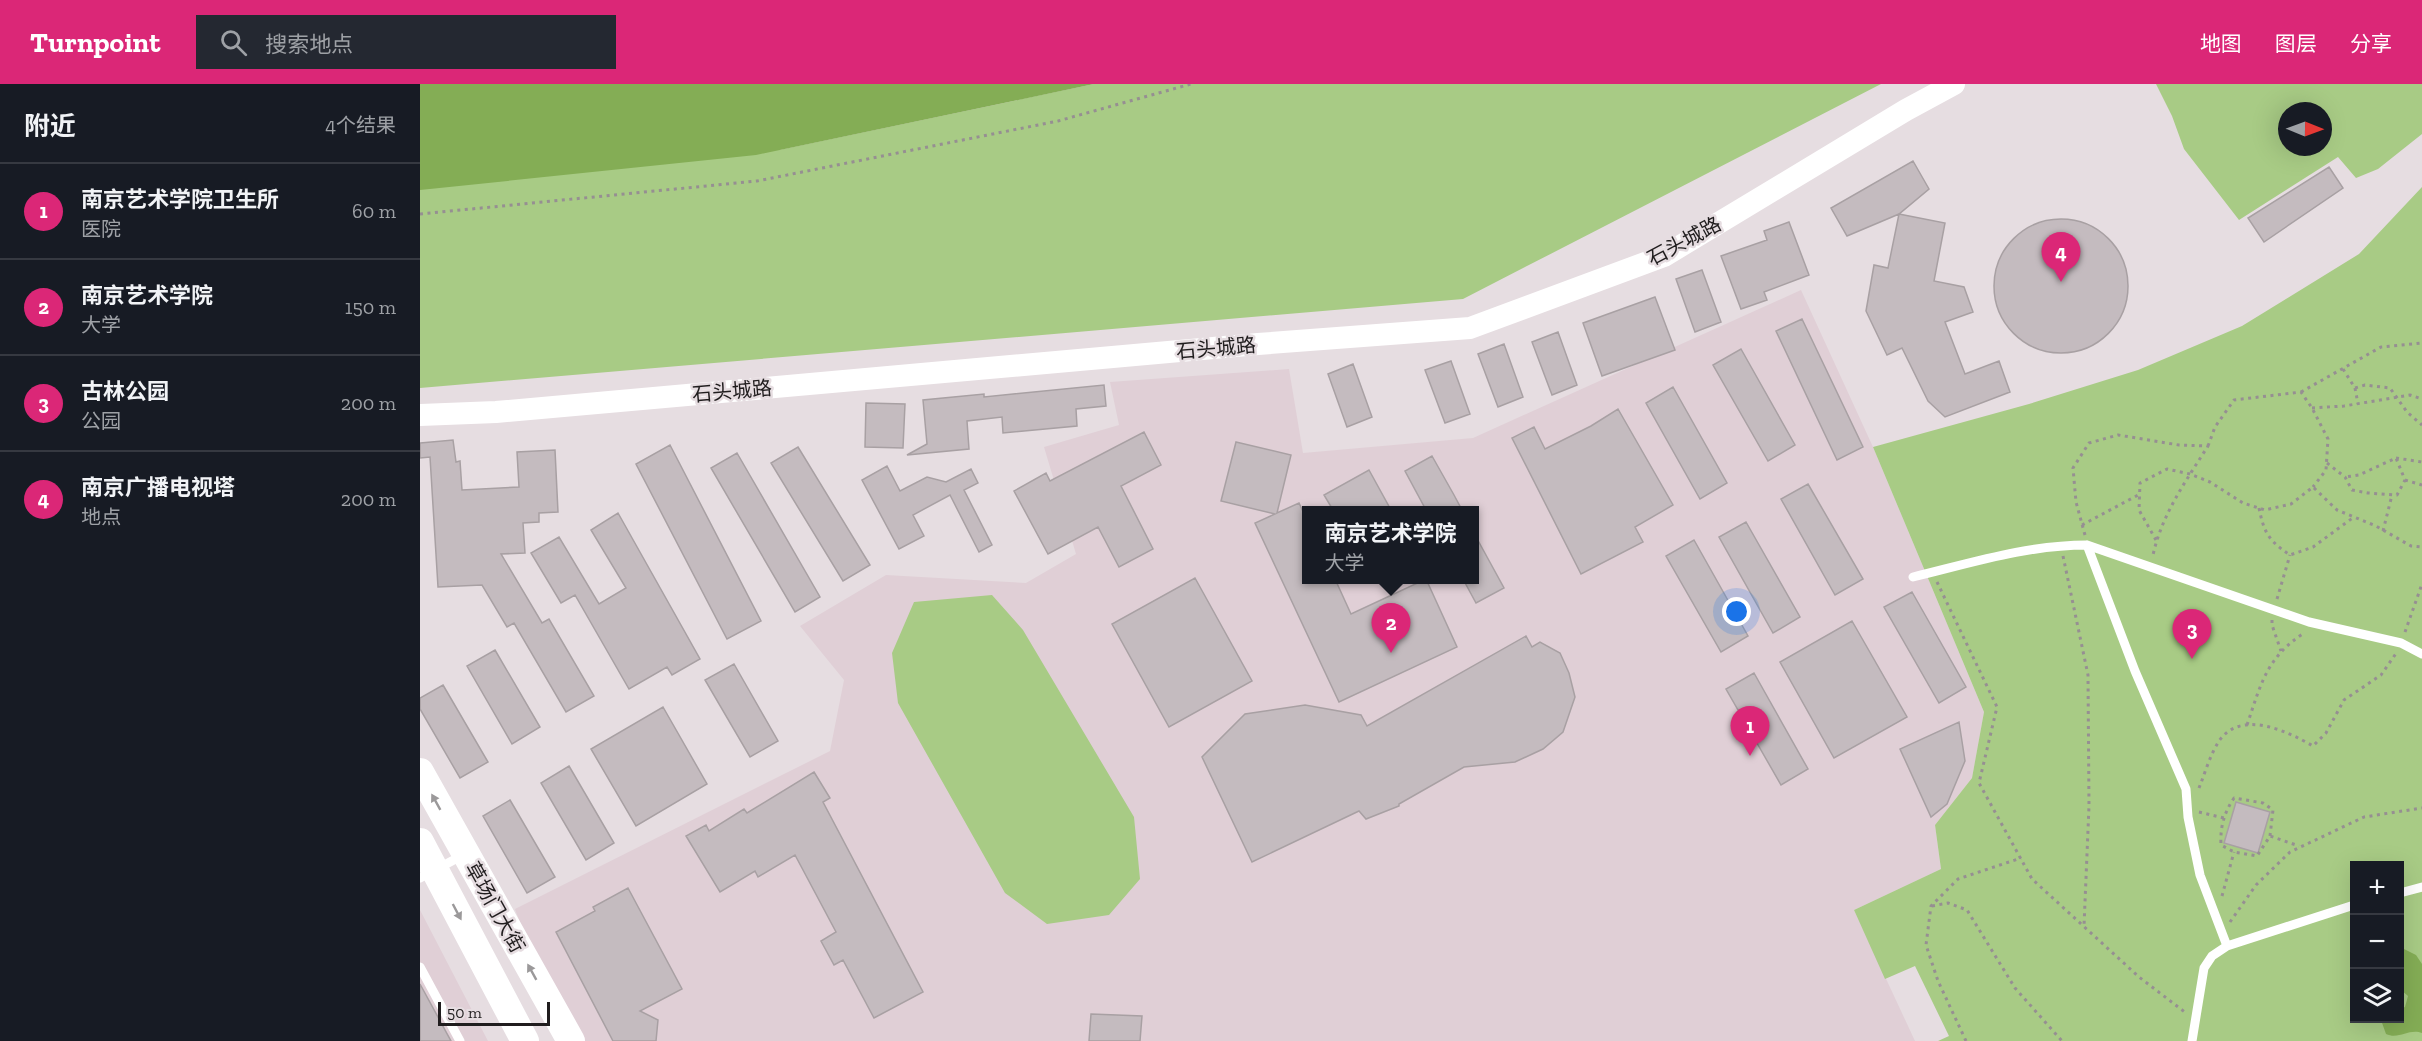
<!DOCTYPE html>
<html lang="zh">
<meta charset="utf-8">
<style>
body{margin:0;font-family:"Zilla Slab","Noto Sans SC",serif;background:#242831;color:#f1f3f6}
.controls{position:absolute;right:18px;bottom:18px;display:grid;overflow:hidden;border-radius:0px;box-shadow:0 6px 24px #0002}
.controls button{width:54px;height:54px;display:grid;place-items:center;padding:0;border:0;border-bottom:2px solid #363941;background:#171b24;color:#f1f3f6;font:30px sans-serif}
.compass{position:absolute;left:1858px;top:18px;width:54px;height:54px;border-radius:50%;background:#171b24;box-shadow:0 6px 24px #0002;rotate:91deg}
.scale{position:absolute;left:18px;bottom:15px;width:112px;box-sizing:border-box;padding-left:6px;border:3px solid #201d1e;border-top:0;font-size:16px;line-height:21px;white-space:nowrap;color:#201d1e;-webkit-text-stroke:4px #e6dde1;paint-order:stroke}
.you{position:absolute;left:1317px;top:528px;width:21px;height:21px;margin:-15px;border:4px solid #fff;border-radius:50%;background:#1a73e8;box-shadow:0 0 0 9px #1a73e833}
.badge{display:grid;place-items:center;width:39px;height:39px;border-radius:50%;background:#db2777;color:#fff;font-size:20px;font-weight:700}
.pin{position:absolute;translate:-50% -50px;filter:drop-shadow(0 2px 3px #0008)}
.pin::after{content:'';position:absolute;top:32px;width:21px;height:18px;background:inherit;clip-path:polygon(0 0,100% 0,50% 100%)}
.popup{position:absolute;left:882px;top:422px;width:177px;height:78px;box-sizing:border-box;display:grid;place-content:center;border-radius:0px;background:#171b24;filter:drop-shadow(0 2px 4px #0005);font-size:20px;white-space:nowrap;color:#9ea1a6}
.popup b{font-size:22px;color:#f1f3f6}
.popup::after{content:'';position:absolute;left:50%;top:100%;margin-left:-12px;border:12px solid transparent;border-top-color:#171b24}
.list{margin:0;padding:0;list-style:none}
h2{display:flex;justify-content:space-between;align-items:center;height:78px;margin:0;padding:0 24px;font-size:26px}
h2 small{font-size:20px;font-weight:400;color:#9ea1a6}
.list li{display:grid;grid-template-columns:39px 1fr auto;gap:18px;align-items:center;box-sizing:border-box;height:96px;padding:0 24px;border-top:2px solid #363941}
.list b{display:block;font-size:22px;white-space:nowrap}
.list p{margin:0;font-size:20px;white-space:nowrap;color:#9ea1a6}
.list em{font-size:20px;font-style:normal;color:#9ea1a6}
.icon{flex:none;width:33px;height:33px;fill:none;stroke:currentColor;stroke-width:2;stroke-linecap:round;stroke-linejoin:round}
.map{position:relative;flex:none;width:2002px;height:957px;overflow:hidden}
header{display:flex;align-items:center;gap:36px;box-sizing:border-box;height:84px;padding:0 30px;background:#db2777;color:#fff}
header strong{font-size:28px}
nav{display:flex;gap:33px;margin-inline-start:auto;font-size:21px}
.search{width:420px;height:54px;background:#242831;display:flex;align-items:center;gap:15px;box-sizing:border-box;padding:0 21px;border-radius:0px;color:#9ea1a6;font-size:22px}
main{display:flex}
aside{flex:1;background:#171b24}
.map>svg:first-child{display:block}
</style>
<header>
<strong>Turnpoint</strong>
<div class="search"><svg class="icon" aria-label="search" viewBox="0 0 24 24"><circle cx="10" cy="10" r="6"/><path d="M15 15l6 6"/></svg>搜索地点</div>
<nav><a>地图</a><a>图层</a><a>分享</a></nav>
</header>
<main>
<aside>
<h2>附近<small>4个结果</small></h2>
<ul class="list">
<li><span class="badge">1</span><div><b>南京艺术学院卫生所</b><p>医院</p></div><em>60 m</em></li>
<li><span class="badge">2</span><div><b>南京艺术学院</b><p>大学</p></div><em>150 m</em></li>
<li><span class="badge">3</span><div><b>古林公园</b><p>公园</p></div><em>200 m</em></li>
<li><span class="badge">4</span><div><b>南京广播电视塔</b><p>地点</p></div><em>200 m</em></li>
</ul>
</aside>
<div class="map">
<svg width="2002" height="957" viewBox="0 0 2002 957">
<rect width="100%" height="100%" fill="#e6dde1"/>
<path fill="#e0cfd6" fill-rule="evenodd" d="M 1381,206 L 1453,363 L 1564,628 L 1552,694 L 1515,741 L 1521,785 L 1434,826 L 1495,957 L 155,957 L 131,923 L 95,825 L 410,667 L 424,596 L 380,542 L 466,491 L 606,499 L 656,470 L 624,363 L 699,341 L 690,298 L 869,285 L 883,369 L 1053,354 ZM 887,426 L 1055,426 L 1055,496 L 887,496 Z
M 0,826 L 68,957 L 0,957 Z"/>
<path fill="#a8cb85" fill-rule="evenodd" d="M 0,0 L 359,66 L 674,0 L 1461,0 L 1043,215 L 0,304 Z
M 1736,0 L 2002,0 L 2002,50 L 1958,85 L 1936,94 L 1918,73 L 1819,136 L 1764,65 L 1752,32 ZM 1867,27 L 1903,27 L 1903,63 L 1867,63 Z
M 2002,103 L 2002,957 L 1518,957 L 1529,952 L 1495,882 L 1465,895 L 1434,826 L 1521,785 L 1515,741 L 1552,694 L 1564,628 L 1453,363 L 1609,320 L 1718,286 L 1822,242 L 1939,170 ZM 1934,782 L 1980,782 L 1980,934 L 1934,934 Z
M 572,511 L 603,546 L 714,733 L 720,795 L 689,831 L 627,840 L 585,809 L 478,619 L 472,569 L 494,518 Z"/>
<path fill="#84ad55" d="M 0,0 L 674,0 L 336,71 L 0,106 Z
M 1984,865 L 1996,871 L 2002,880 L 2002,949 C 1989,944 1979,956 1966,950 L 1961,936 L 1980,934 L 1980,925 L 1985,923 L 1988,912 L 1980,905 L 1980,866 Z"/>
<path fill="#c4bbbf" stroke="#a8a0a3" stroke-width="1.5" d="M 1493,77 L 1509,105 L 1479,130 L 1427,152 L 1411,124 Z
M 1909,83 L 1923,104 L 1844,158 L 1828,134 Z
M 1479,130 L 1525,139 L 1514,197 L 1544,203 L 1553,228 L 1525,238 L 1545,290 L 1579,277 L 1590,308 L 1525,333 L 1508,317 L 1482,264 L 1467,271 L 1446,227 L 1454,181 L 1468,184 Z
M1574 202a67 67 0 1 1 134 0a67 67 0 1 1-134 0Z
M 1369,138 L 1389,191 L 1344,208 L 1347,216 L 1321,225 L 1301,172 L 1347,156 L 1344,147 Z
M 1282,186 L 1301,238 L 1275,248 L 1256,195 Z
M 1235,213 L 1255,266 L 1182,292 L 1163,239 Z
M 1382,235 L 1443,363 L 1417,376 L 1356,247 Z
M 1138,248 L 1157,301 L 1132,311 L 1112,258 Z
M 1084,260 L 1103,313 L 1078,323 L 1058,270 Z
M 1321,265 L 1375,361 L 1348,377 L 1293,281 Z
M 1031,277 L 1050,330 L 1025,339 L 1005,286 Z
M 933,280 L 952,333 L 927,343 L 908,290 Z
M 684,301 L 686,322 L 656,325 L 657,342 L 583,349 L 582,333 L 547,337 L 549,365 L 487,371 L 507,360 L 503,316 L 564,310 L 564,313 Z
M 1253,303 L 1307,399 L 1280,415 L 1226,319 Z
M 446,319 L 485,320 L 483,364 L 445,363 Z
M 1198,325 L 1253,421 L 1215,443 L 1223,458 L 1161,490 L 1092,354 L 1114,343 L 1125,365 L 1171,342 Z
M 724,348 L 741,381 L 701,402 L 733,465 L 699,483 L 678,443 L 628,470 L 594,407 L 626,389 L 630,397 Z
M 33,356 L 36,378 L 40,377 L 42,406 L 99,403 L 97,368 L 135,366 L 138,428 L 119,429 L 119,438 L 103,439 L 105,469 L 81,470 L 122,539 L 129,535 L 174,612 L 146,628 L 94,539 L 87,543 L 62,501 L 18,503 L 10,373 L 0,374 L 0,359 Z
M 816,358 L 871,371 L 857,429 L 879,419 L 887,436 L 887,495 L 915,495 L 931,530 L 1006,495 L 1037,563 L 919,618 L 835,439 L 855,430 L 801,417 Z
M 250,361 L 341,537 L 307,555 L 216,380 Z
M 378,363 L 450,481 L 423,497 L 351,379 Z
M 317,369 L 400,513 L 375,528 L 291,384 Z
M 1012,372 L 1034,411 L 1042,426 L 1006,426 L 985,387 Z
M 467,382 L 480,407 L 507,393 L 526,398 L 551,385 L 558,399 L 544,406 L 572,461 L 559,468 L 530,411 L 493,431 L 504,452 L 479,465 L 442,396 Z
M 949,386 L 971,426 L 913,426 L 904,411 Z
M 1388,400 L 1443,495 L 1415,511 L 1361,415 Z
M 198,429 L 280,575 L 252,591 L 247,583 L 209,605 L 155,511 L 141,519 L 111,469 L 139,453 L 179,520 L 206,504 L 171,446 Z
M 1326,438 L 1380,533 L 1353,549 L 1299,453 Z
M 1055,451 L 1084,504 L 1056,519 L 1043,495 L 1055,495 Z
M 1274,456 L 1328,552 L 1301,568 L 1246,472 Z
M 775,494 L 832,597 L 749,643 L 692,540 Z
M 1492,508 L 1546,603 L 1519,619 L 1464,523 Z
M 1432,537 L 1487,633 L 1414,674 L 1360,578 Z
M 1106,552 L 1112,563 L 1120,558 L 1140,569 L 1149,589 L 1155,613 L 1143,648 L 1123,665 L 1095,678 L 1044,683 L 979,720 L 979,722 L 946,735 L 939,727 L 832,778 L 782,673 L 825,630 L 885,621 L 941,631 L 947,642 Z
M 75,566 L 120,643 L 92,660 L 47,582 Z
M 314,580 L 358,657 L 330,673 L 285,596 Z
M 1334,589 L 1388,685 L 1361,701 L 1306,605 Z
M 23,601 L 68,678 L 40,694 L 0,625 L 0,614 Z
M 243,623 L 287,700 L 216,742 L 171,665 Z
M 1539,638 L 1545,677 L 1527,720 L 1511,733 L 1480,665 Z
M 149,682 L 194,759 L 166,776 L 121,699 Z
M 394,688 L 410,714 L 403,718 L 503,908 L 454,934 L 423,876 L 414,881 L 401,857 L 416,848 L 375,771 L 338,793 L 335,787 L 300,808 L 266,752 L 286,741 L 289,747 L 324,725 L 327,729 Z
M 90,716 L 135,793 L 107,809 L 63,732 Z
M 1816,718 L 1850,728 L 1838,769 L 1804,759 Z
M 208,804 L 262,905 L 220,927 L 238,936 L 236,957 L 193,957 L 136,848 L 175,827 L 173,823 Z
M 0,900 L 31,957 L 0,957 Z
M 671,930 L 722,932 L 720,957 L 669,957 Z"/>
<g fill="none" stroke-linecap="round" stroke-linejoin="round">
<path stroke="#968f92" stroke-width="3" stroke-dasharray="3 4.5" stroke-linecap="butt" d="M 0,130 L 337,97 L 638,37 L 771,0
M 1923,285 L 1935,304 L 1945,301 L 1970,304 L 1987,328 L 2002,341
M 1935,304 L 1938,320
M 1881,308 L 1961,263 L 2002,259
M 1892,324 L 1924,322 L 1990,311 L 2002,315
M 1788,362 L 1795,343 L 1814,316 L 1881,308 L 1892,324 L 1908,355 L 1906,386 L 1893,403
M 1976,374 L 2002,378
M 1907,379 L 1925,393 L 1932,406 L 1948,409 L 1977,411 L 1985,396 L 1976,374 L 1939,391 L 1925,393
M 1985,396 L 2002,401
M 1839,424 C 1844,449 1849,457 1870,471 L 1893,463 L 1934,433
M 1662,441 L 1720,410
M 1963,447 L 1972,411
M 1665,451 L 1656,418 L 1653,384 L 1669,359 L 1698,351 L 1759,361 L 1788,362 C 1766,397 1742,430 1733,471
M 1736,456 L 1719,426 L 1720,399 L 1747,385 L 1770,390 L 1790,398 L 1823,419 L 1845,426 L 1871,420 L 1893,403 L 1917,426 L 1956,442 L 1991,462 L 2002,463
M 1643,472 L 1668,591 L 1669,722 L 1664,842
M 1517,498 L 1577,623 L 1559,699 L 1612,795 L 1719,893 L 1766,929
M 1857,515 L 1870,471
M 1852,536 L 1852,541 L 1861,567
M 1985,548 L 2002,500
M 1827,641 C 1841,600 1846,574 1884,549
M 1779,704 C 1785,689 1790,671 1799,657 C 1821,625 1867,647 1893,662 L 1906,649 L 1924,616 L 1961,591 L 1977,568
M 1779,728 L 1804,734
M 1850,752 L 1853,726 L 1843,719 L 1814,714 C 1804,729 1800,743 1801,761 L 1814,768 L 1837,772 L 1850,752 L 1879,762
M 1802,812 L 1814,768
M 1512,822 L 1528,819 L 1547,826 L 1595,904 L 1642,957
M 1810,838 L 1836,801 L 1870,768 L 1944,733 L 2002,724
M 1546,957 L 1518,897 L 1506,861 L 1511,822 L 1538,795 L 1601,774"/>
<path stroke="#fff" stroke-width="9" d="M 1667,461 L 1889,538 L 1981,559 L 2002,570
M 1493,493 C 1551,479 1607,461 1667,461 L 1715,587 L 1766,705 L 1768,733 L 1780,791 L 1807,862
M 0,794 L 43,771
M 1980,809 L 2002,803
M 0,883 L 40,957
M 1772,957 L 1784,884 L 1792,872 L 1807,862 L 1934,821"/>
<path stroke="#fff" stroke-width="22" d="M 0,331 L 76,328 L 838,260 L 1050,244 L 1244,172 L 1486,26 L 1534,0"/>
<path stroke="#fff" stroke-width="28" d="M 0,688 L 151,957
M 0,758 L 105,957"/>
</g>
<defs><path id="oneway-solid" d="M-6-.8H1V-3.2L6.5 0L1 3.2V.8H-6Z" transform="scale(1.5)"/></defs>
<g fill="#9b999a">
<use href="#oneway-solid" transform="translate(16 718) rotate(-119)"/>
<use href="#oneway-solid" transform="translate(37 828) rotate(62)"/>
<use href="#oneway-solid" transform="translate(112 888) rotate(-119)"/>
</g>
<g text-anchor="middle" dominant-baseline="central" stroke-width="5" stroke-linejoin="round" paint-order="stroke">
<g font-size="20" fill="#201d1e" stroke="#e6dde1">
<text transform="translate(1264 157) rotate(-28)">石头城路</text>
<text transform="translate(796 264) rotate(-5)">石头城路</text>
<text transform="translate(312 307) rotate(-5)">石头城路</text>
<text transform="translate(75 823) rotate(61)">草场门大街</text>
</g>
</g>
</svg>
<div class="controls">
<button>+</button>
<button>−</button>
<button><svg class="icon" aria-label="layers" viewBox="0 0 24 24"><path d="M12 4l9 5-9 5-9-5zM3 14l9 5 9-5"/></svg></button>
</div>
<svg class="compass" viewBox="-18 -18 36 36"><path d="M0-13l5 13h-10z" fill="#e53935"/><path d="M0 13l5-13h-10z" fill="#9ea1a6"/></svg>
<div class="scale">50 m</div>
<div class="you"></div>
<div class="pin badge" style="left:1330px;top:672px">1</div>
<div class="pin badge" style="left:971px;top:569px">2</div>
<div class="popup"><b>南京艺术学院</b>大学</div>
<div class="pin badge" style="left:1772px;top:575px">3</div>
<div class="pin badge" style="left:1641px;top:198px">4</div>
</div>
</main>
